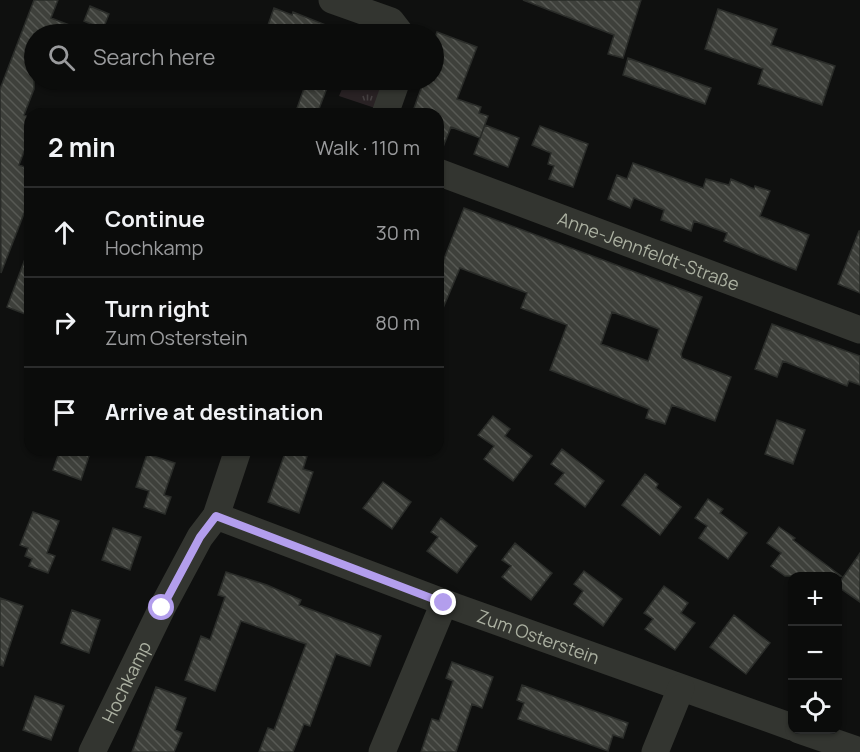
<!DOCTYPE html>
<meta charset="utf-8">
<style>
body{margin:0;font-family:Manrope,sans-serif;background:#191a19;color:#f1f3f6}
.controls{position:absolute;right:18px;bottom:18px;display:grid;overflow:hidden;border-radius:12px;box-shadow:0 2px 4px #0004}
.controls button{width:54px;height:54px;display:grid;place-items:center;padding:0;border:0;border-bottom:2px solid #2b2c2c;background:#0b0c0b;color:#f1f3f6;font:30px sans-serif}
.stop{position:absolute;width:18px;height:18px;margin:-14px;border:4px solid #b39eed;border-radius:50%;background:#fff}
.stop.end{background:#b39eed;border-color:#fff;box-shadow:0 2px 6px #0008}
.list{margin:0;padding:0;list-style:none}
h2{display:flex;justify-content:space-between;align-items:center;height:78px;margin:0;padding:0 24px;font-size:26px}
h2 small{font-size:20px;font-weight:400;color:#9a9b9d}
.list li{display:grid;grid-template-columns:39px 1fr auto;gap:18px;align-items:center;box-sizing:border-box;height:90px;padding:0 24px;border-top:2px solid #2b2c2c}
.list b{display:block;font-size:22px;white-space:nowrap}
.list p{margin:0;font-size:20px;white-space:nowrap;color:#9a9b9d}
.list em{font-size:20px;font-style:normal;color:#9a9b9d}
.icon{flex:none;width:33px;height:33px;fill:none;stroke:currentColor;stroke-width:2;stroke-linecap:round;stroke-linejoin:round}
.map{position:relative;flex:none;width:860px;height:752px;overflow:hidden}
.search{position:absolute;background:#0b0c0b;box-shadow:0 2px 4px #0004;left:24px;top:24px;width:420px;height:66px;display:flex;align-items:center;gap:15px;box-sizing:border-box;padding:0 21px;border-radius:33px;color:#9a9b9d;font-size:22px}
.panel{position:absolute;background:#0b0c0b;box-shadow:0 2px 4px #0004;left:24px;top:108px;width:420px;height:348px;border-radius:18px}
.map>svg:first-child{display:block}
</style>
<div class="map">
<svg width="860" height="752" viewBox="0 0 860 752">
<defs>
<pattern id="park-tufts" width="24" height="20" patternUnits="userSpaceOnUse" patternTransform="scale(1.5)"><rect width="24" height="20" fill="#292224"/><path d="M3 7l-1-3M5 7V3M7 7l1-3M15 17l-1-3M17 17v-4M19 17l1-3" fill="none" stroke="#454041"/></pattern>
<pattern id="building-back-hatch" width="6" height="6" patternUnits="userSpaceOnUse" patternTransform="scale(1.5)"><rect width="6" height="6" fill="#3e403b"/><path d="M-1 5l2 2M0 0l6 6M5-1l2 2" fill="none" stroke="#575954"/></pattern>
</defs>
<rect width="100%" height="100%" fill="#0f100f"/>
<path fill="url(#park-tufts)" d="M 346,80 L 385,80 L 375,108 L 339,96 Z"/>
<path fill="url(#building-back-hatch)" stroke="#2a2c29" stroke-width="1.5" fill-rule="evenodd" d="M 34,0 L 58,0 L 51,18 L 90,33 L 34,34 L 34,89 L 24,115 L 30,118 L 30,136 L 19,165 L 30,169 L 30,198 L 1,273 L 0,89 Z
M 523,0 L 641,0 L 623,58 L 608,54 L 614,35 Z
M 90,6 L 109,14 L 103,29 L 84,21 Z
M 274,8 L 292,15 L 293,12 L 348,34 L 284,34 L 267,28 Z
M 718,9 L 777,29 L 771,45 L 835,66 L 822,105 L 758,84 L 763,69 L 705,49 Z
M 437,32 L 477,47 L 457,99 L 481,107 L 479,113 L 488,116 L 480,138 L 451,127 L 439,157 L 438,114 L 412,114 L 424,80 L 434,80 L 434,41 Z
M 628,58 L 711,88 L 705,104 L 623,75 Z
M 307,80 L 330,80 L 317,114 L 295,114 Z
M 485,125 L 519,138 L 508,167 L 474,154 Z
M 540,126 L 588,144 L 573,187 L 549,179 L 554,166 L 548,164 L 551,153 L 532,145 Z
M 633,163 L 703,188 L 706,179 L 729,185 L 731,179 L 754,189 L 755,186 L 770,191 L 760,216 L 809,235 L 796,270 L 724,241 L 727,233 L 694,221 L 691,231 L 661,220 L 664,210 L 634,198 L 630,208 L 608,199 L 617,175 L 627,179 Z
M 464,208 L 702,297 L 681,354 L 682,358 L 731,377 L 715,421 L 672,405 L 665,424 L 646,418 L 649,409 L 550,370 L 567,325 L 521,308 L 527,293 L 460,268 L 438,320 L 438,274 ZM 612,312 L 659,329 L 648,361 L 601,344 Z
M 859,231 L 860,231 L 860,293 L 838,284 Z
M 28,251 L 30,252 L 30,316 L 7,307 Z
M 772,324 L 860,356 L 860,385 L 849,381 L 847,386 L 783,361 L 777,377 L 755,369 Z
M 493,416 L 510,429 L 505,436 L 532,456 L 513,481 L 484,459 L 494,446 L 478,435 Z
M 777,420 L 805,430 L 793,464 L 765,454 Z
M 562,449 L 604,481 L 585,507 L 555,484 L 564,473 L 551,464 Z
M 60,450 L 91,450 L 81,480 L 53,470 Z
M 286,450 L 309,450 L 303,469 L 313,472 L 299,513 L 268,502 Z
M 147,454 L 175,463 L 164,495 L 171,497 L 165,514 L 144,507 L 149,491 L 136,487 Z
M 645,474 L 658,484 L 656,488 L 681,507 L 660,535 L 622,505 Z
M 383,482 L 411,502 L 392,529 L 363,508 Z
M 708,499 L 723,509 L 720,513 L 747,533 L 728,559 L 699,538 L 707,526 L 695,518 Z
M 33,512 L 59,521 L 47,553 L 55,556 L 48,573 L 29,566 L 32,559 L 25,556 L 28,548 L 20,545 Z
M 441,518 L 477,546 L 457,573 L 427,551 L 438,537 L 431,532 Z
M 779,527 L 795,538 L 793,540 L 841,576 L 785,576 L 771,566 L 781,553 L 767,543 Z
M 113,528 L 141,537 L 130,570 L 102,560 Z
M 515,543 L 552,573 L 531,600 L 502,577 L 511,566 L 502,560 Z
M 860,553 L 860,602 L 837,586 Z
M 584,571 L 622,599 L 603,626 L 574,604 L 583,591 L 574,584 Z
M 226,572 L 267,585 L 301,600 L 299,605 L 381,636 L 370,666 L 336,654 L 310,726 L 304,724 L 293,752 L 259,752 L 268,728 L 274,730 L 306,644 L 241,621 L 215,691 L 185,680 L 201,636 L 210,640 L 225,597 L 218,595 Z
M 664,586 L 688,603 L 681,613 L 695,623 L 675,650 L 645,629 L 653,619 L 644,613 Z
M 0,598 L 23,606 L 3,666 L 0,665 Z
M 72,610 L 100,620 L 89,653 L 61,643 Z
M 734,615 L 770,643 L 746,674 L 710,647 Z
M 452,662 L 493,677 L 482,708 L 472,704 L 456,752 L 421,752 L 432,719 L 439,721 L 453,681 L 446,678 Z
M 522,685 L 628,723 L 623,738 L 613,735 L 608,751 L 518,719 L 524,703 L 517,700 Z
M 156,687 L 186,698 L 175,730 L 182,733 L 174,752 L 132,752 Z
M 35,696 L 64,706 L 51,740 L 23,730 Z"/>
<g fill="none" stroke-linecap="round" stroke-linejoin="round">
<g stroke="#333530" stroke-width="27">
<path d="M 332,0 L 391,21 L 401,34"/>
<path d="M 385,114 L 397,80"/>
<path id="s1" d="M 438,172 L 860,330"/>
<path id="s2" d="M 216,516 L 456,607 L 792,727"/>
<path d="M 799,730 L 860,751"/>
<path id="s3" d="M 92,752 L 162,608 L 200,537 L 216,516 L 238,450"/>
<path d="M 382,752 L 444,603"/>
<path d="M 655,752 L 681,688"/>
</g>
</g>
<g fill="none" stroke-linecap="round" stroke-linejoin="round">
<path stroke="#b39eed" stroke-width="8" d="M 162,608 L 200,537 L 216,516 L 444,603"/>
</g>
<g text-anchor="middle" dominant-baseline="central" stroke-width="5" stroke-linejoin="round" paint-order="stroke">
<g font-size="18" fill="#abb0a1" stroke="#0a0b0a">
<text stroke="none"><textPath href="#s1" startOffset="225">Anne-Jennfeldt-Straße</textPath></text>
<text stroke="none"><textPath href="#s2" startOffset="344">Zum Osterstein</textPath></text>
<text stroke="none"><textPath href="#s3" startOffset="78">Hochkamp</textPath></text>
</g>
</g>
</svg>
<div class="controls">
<button>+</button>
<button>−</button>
<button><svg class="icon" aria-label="locate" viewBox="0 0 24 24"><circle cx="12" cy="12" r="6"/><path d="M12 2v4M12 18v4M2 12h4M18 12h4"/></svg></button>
</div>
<div class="stop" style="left:162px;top:608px"></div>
<div class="stop end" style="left:444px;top:603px"></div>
<div class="search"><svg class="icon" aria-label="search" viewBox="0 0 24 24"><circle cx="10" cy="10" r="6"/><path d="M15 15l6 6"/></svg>Search here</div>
<section class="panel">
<h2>2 min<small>Walk · 110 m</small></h2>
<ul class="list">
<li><svg class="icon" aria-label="ahead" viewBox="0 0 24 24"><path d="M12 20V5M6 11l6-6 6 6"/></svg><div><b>Continue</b><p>Hochkamp</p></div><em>30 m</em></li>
<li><svg class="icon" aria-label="right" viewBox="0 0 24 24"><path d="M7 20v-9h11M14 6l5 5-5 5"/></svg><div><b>Turn right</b><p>Zum Osterstein</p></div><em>80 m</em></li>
<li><svg class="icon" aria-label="arrive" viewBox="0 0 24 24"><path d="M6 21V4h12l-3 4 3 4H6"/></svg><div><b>Arrive at destination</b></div></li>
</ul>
</section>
</div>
